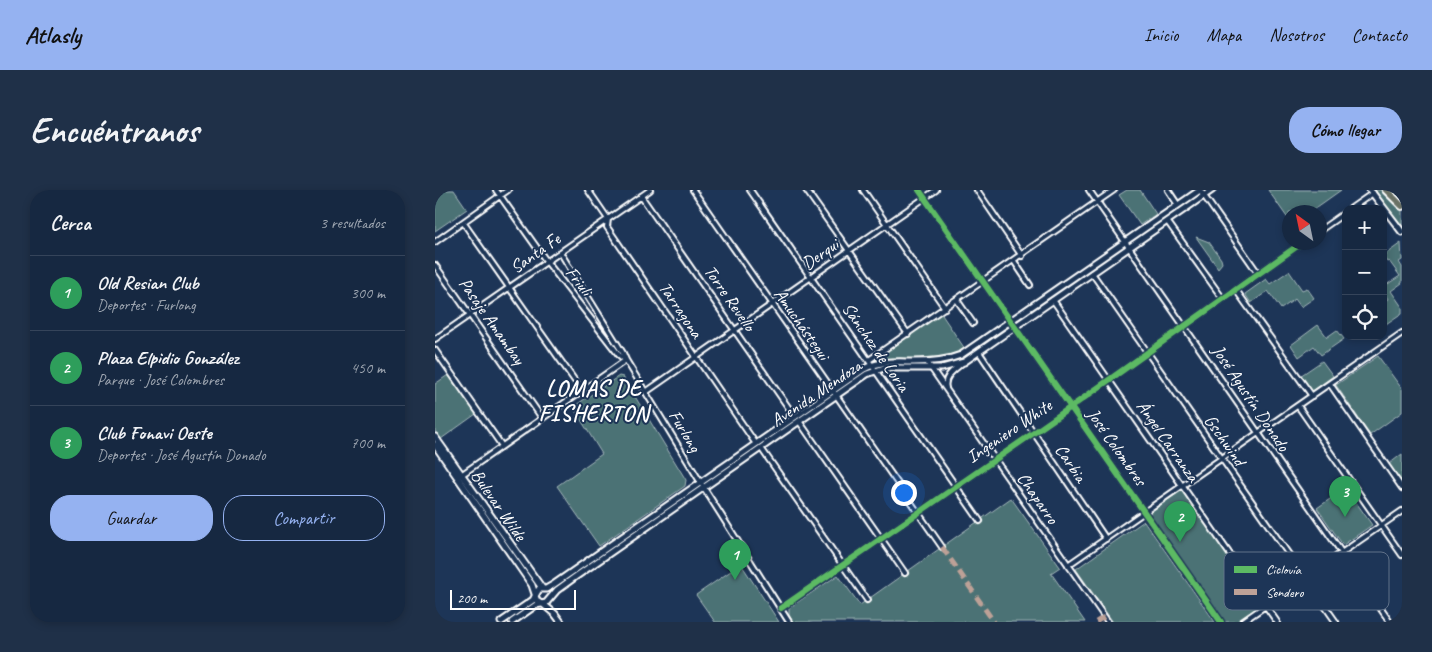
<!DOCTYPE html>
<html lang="es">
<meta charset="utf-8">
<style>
body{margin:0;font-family:Caveat,sans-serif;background:#1f3048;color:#f1f3f6}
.controls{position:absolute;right:15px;top:15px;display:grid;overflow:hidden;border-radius:10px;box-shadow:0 2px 8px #0003}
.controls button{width:45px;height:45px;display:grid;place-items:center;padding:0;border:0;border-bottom:1px solid #35445a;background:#162841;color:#f1f3f6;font:25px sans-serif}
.compass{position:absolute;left:847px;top:15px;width:45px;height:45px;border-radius:50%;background:#162841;box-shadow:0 2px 8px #0003;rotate:327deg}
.scale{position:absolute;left:15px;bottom:12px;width:126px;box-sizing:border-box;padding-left:5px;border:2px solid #fff;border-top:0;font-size:14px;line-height:18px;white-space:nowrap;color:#fff;-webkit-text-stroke:4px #1d3557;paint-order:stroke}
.you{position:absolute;left:468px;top:302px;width:18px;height:18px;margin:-12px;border:4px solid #fff;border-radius:50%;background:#1a73e8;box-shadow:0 0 0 8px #1a73e833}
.badge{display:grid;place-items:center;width:32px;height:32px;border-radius:50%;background:#95b2f1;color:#fff;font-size:16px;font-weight:700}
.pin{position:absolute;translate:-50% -41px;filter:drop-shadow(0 1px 2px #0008)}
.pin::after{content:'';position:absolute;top:26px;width:18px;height:15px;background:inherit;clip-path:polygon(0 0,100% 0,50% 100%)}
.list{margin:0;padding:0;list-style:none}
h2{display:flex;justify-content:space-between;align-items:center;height:65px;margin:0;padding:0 20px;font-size:21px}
h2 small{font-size:16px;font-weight:400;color:#9ea6b1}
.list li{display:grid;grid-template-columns:32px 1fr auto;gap:15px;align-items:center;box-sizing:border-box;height:75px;padding:0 20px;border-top:1px solid #35445a}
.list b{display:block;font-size:19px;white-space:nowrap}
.list p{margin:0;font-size:16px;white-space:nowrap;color:#9ea6b1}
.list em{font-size:16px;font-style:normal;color:#9ea6b1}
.actions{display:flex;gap:10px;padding:15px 20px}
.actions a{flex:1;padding:11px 0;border:1px solid #95b2f1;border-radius:20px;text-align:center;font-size:18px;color:#95b2f1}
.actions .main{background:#95b2f1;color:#111}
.icon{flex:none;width:28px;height:28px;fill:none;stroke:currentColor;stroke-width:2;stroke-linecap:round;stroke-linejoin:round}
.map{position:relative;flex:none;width:967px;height:432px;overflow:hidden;border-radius:20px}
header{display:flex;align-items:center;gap:30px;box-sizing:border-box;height:70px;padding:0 25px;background:#95b2f1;color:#111}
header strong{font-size:24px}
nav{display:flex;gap:28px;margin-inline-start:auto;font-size:18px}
.intro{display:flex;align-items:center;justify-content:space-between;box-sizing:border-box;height:120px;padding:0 30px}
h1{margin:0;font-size:35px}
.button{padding:12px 22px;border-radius:20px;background:#95b2f1;color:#111;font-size:18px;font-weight:700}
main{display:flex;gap:30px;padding:0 30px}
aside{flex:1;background:#162841;border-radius:20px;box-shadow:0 2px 8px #0003}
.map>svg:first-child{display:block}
</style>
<header>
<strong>Atlasly</strong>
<nav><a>Inicio</a><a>Mapa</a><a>Nosotros</a><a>Contacto</a></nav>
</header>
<div class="intro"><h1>Encuéntranos</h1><a class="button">Cómo llegar</a></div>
<main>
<aside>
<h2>Cerca<small>3 resultados</small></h2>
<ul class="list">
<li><span class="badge" style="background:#2e9e5b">1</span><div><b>Old Resian Club</b><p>Deportes · Furlong</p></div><em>300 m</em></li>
<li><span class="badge" style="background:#2e9e5b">2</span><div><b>Plaza Elpidio González</b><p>Parque · José Colombres</p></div><em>450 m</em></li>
<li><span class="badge" style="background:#2e9e5b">3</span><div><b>Club Fonavi Oeste</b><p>Deportes · José Agustín Donado</p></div><em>700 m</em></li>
</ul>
<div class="actions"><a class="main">Guardar</a><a>Compartir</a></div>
</aside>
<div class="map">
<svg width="967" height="432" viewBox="0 0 967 432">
<rect width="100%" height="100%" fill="#1d3557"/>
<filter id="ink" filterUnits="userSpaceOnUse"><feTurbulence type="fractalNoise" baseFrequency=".02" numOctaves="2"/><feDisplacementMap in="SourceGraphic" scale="10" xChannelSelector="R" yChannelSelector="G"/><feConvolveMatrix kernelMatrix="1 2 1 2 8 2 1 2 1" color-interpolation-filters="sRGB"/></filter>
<g filter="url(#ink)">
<path fill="#4b7274" stroke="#a5b8ba" d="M 0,0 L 19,0 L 32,19 L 0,41 Z
M 692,0 L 705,0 L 721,24 L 705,35 L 684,5 Z
M 833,0 L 906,0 L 875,22 L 854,22 L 854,30 Z
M 935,0 L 967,0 L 967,42 Z
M 761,47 L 774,52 L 786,69 L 787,73 L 783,78 Z
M 966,53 L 967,70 L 964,72 L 967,77 L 967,93 L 956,101 L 967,117 L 967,123 L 948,136 L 948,113 L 953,109 L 948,101 L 948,97 L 965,86 L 954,71 L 952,72 L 948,66 Z
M 854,81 L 867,100 L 872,98 L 879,108 L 866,117 L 860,109 L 846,119 L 833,101 L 816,113 L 810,104 L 831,89 L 835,94 Z
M 505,122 L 532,162 L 515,169 L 437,174 L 434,170 Z
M 883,135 L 892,147 L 902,140 L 909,149 L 886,165 L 879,156 L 864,167 L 856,155 Z
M 943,166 L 967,199 L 967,222 L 935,245 L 901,195 Z
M 887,171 L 898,186 L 876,202 L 865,186 Z
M 13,185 L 41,224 L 6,249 L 0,241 L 0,194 Z
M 184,186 L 188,187 L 251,290 L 250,296 L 164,356 L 122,296 L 167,264 L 138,217 Z
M 967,264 L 967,293 L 954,274 Z
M 911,298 L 937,335 L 908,355 L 882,318 Z
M 746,301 L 750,302 L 827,413 L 827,416 L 804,432 L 789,432 L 714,326 L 715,322 Z
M 576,308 L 625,377 L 616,383 L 650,432 L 358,432 L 354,425 L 354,418 L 403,385 L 425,415 Z
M 709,331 L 780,432 L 678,432 L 641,379 Z
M 306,374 L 344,432 L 280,432 L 261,405 Z"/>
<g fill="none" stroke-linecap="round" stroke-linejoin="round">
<defs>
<path id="street" d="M 61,0 L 112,72 L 184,165 L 189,169
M 153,0 L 173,29 L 172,37 L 321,254
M 258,0 L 507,357
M 315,0 L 545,331
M 371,0 L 473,144
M 428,0 L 510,118
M 484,0 L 786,432
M 542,0 L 587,66
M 654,0 L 955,432
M 733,0 L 743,15
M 765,0 L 823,83
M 206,6 L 360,227
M 915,19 L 938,3
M 732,31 L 788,109
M 28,32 L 147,201
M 884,41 L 911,22
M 0,52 L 73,0
M 125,62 L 188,163 L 191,170 L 269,298 L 354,432
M 579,71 L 595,95
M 0,75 L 107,228
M 657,83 L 901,432
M 801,100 L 877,206
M 522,110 L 538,133
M 618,110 L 842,432
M 0,149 L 215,0
M 0,160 L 67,256
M 544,162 L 671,349
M 434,170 L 679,0
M 492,172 L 673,432
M 895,194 L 967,298
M 511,198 C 508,187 519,180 526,174
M 211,202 L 501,0
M 863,216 L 967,365
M 364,231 L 470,383
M 326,258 L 432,410
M 26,285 L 191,170
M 633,375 L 967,143
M 346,418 L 636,217 L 868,52
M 807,432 L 967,321"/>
<path id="secondary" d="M 935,0 L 967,42
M 0,247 L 107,398
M 0,255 L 97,395 L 100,404
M 106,414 L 102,411 L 100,406 L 104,399 L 111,399 L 118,395 L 429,179 C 446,170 462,172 479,172 C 495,172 511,171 526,165 L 765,0
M 108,414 L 120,424 L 126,432
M 66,432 L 98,410 L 100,406
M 77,432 L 101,415 L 111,413 L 122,400 L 140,387 L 432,184 L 449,178 L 507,178 L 529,172 L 777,0"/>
<path id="highway" d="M 951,0 L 967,16"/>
</defs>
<use href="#street" stroke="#fff" stroke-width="8"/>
<use href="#secondary" stroke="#fff" stroke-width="9"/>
<use href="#highway" stroke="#fff" stroke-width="10"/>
<use href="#street" stroke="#1d3557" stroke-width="4"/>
<use href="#secondary" stroke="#1d3557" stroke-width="5"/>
<use href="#highway" stroke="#6b7165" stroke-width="6"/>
<path stroke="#bda197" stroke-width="5" stroke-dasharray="10 5" stroke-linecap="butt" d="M 507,357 L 559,432
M 661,432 L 669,427"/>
<defs>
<path id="cycleway" d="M 484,0 L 786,432
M 346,418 L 636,217 L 868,52"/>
</defs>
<use href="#cycleway" stroke="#1d3557" stroke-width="9"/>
<use href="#cycleway" stroke="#5cba63" stroke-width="6"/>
</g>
</g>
<g text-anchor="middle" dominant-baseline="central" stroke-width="4" stroke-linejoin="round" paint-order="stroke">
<g font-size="18" fill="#fff" stroke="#1d3557">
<text transform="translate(100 63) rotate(-35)">Santa Fe</text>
<text transform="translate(385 64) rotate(-35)">Derqui</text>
<text transform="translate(144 91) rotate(52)">Friuli</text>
<text transform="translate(295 108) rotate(55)">Torre Revello</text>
<text transform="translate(246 120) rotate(56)">Tarragona</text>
<text transform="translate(57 131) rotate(55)">Pasaje Amambay</text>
<text transform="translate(367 134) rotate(55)">Amuchástegui</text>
<text transform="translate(441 157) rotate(55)">Sánchez de Loria</text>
<text transform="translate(381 203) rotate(-34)">Avenida Mendoza</text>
<text transform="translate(816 208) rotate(56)">José Agustín Donado</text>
<text transform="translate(250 241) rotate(59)">Furlong</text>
<text transform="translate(574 241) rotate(-34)">Ingeniero White</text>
<text transform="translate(790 250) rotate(55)">Gschwind</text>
<text transform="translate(733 251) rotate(55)">Ángel Carranza</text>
<text transform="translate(682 257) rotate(55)">José Colombres</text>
<text transform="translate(636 273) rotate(56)">Carbia</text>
<text transform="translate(603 308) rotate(55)">Chaparro</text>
<text transform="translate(64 315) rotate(55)">Bulevar Wilde</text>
</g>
<g font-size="22" font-weight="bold" letter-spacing="1" fill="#fff" stroke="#1d3557">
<text x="159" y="199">LOMAS DE<tspan x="159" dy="25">FISHERTON</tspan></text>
</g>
</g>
<rect x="789" y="362" width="165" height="58" rx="8" fill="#1d3557" stroke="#617289" stroke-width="1"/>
<rect x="799" y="376" width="23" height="7" fill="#5cba63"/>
<rect x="799" y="399" width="23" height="6" fill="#bda197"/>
<g font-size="14" fill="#fff">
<text x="831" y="384">Ciclovía</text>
<text x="831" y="407">Sendero</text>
</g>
</svg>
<div class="controls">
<button>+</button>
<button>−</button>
<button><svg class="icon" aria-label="locate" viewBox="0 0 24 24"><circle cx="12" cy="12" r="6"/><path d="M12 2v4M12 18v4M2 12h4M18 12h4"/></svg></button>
</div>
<svg class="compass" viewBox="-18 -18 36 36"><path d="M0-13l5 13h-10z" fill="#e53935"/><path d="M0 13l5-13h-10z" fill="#9ea6b1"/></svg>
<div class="scale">200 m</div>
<div class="you"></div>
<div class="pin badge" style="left:300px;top:390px;background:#2e9e5b">1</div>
<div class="pin badge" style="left:745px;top:352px;background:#2e9e5b">2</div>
<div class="pin badge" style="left:910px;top:327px;background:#2e9e5b">3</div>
</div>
</main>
